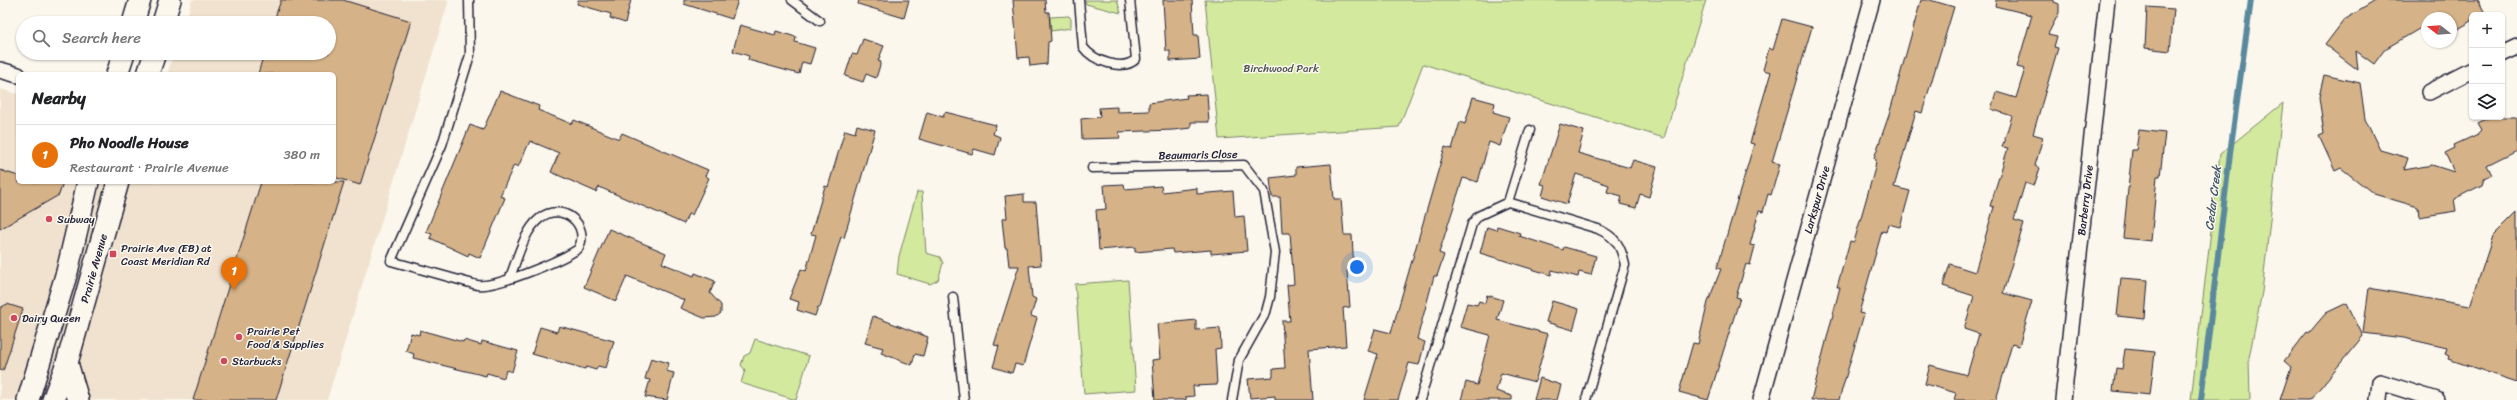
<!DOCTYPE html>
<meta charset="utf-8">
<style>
body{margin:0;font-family:Sriracha,sans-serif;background:#f6f6f6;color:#202124}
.controls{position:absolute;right:12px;top:12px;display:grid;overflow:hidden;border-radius:6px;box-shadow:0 1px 3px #0004}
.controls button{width:36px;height:36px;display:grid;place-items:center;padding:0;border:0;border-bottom:1px solid #e0e0e0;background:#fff;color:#202124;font:20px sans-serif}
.compass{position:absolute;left:2421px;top:12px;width:36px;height:36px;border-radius:50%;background:#fff;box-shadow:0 1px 3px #0004;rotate:287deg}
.you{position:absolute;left:1357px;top:267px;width:14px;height:14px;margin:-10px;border:3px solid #fff;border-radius:50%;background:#1a73e8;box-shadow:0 0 0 6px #1a73e833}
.badge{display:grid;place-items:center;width:26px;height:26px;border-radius:50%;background:#d1495b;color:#fff;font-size:13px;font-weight:700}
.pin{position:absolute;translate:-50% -33px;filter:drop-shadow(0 1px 2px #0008)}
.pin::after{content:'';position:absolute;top:21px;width:14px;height:12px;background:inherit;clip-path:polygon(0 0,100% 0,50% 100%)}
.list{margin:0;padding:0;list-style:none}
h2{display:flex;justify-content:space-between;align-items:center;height:52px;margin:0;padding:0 16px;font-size:17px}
h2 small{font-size:13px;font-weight:400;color:#757577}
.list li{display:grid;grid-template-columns:26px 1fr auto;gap:12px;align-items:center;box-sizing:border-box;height:60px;padding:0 16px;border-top:1px solid #e0e0e0}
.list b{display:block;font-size:15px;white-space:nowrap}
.list p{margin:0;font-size:13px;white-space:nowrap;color:#757577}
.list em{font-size:13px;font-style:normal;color:#757577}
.icon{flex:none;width:22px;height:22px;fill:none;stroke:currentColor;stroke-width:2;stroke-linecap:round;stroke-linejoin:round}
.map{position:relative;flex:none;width:2517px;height:400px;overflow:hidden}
.search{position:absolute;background:#fff;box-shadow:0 1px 3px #0004;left:16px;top:16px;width:320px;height:44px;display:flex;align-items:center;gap:10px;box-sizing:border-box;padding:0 14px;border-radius:22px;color:#757577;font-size:15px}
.panel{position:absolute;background:#fff;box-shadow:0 1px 3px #0004;left:16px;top:72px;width:320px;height:112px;border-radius:6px}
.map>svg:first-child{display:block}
</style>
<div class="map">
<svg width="2517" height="400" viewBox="0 0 2517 400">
<rect width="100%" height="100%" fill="#fbf7ec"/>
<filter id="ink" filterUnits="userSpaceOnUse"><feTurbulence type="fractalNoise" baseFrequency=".025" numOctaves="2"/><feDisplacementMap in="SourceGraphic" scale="8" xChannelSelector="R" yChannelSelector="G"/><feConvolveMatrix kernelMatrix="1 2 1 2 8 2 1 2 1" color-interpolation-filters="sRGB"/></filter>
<g filter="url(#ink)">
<path fill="#f0e2ce" d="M 192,0 L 449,0 L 327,400 L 0,400 L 0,89 L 18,94 L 18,182 L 334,182 L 334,74 L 167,74 L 174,53 L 329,53 L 329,23 L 185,23 Z"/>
<path fill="#d3e99d" stroke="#7a866c" d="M 1085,0 L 1117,0 L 1121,13 L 1086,4 Z
M 1205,0 L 1706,0 L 1664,138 L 1423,64 L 1399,127 L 1219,139 Z
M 1069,16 L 1071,19 L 1071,28 L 1051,31 L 1050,17 Z
M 2283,103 L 2262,292 L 2249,358 L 2250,400 L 2191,400 L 2220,154 Z
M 917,192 L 922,192 L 926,253 L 940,257 L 943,263 L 938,280 L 930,284 L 897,274 L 899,256 Z
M 1128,280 L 1136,390 L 1084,394 L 1075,284 Z
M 755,339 L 809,356 L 796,400 L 741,383 L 745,370 L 741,365 L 744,356 L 750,353 Z"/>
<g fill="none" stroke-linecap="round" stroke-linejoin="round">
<path stroke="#5a899d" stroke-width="6" d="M 2201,400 L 2230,153 L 2251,0"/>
</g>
<path fill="#d5b287" stroke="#22223b" d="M 281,0 L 343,0 L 411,21 L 360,185 L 334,177 L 334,74 L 258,74 L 264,53 L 329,53 L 329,23 L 273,23 Z
M 578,0 L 631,0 L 625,23 L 610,18 L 611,14 L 577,4 Z
M 684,0 L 738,0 L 732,19 L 684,4 Z
M 859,0 L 909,0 L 904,18 L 858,4 Z
M 1013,0 L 1045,0 L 1046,12 L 1049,12 L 1051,41 L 1048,42 L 1047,64 L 1030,66 L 1029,57 L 1018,58 Z
M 1163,0 L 1192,0 L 1194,35 L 1198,35 L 1200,59 L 1170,61 L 1170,51 L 1166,51 Z
M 1921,0 L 1930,0 L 1954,7 L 1922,113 L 1916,111 L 1894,187 L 1910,191 L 1900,227 L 1888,224 L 1886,232 L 1882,231 L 1859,313 L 1864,314 L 1839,400 L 1811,400 L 1840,287 L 1837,287 L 1850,241 L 1854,242 L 1875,168 L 1876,159 L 1874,158 L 1889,115 Z
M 1996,0 L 2054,0 L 2054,2 L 2059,4 L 2059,13 L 2048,34 L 2057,36 L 2054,47 L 2058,48 L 2033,134 L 2043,137 L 2035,166 L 2040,168 L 2034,186 L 2025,183 L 2014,220 L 2024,223 L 2003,293 L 2032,301 L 2019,346 L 2012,344 L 1996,400 L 1954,400 L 1956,393 L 1925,384 L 1930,365 L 1967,375 L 1979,334 L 1964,329 L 1974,296 L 1943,286 L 1950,264 L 1975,272 L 1994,207 L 1990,206 L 2008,148 L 2002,147 L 2012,116 L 1991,109 L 1996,92 L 2016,98 L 2025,69 L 2017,67 L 2032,15 L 1995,6 Z
M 2377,0 L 2478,0 L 2486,15 L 2472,15 L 2472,21 L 2451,33 L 2451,18 L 2427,18 L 2427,31 L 2424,26 L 2385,49 L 2374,64 L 2356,51 L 2358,70 L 2325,45 L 2344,20 Z
M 2147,7 L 2174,9 L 2170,51 L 2145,48 Z
M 1782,19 L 1812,27 L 1772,162 L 1780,164 L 1771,195 L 1768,194 L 1763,212 L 1759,211 L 1750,245 L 1755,246 L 1750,265 L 1746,264 L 1736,297 L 1740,298 L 1708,400 L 1679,392 L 1693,343 L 1698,344 L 1708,302 L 1721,269 L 1717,268 L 1754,144 L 1750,143 L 1771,72 L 1763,70 L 1769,48 L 1773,50 Z
M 740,25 L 775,35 L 776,31 L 796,37 L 795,42 L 815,48 L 810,64 L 802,62 L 799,74 L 748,60 L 749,56 L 733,51 Z
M 863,39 L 884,46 L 878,61 L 881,62 L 876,78 L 866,74 L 863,82 L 845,76 L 852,54 L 857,55 Z
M 2324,75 L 2360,83 L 2365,119 L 2380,150 L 2408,158 L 2404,170 L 2432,165 L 2454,172 L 2445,153 L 2455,148 L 2454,145 L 2478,134 L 2482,130 L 2478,123 L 2490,117 L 2517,117 L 2517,150 L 2487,165 L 2492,175 L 2484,179 L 2482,185 L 2454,199 L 2456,211 L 2419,217 L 2418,207 L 2374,194 L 2341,168 L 2335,171 L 2319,136 L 2324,134 L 2319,97 Z
M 500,91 L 539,106 L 538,110 L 572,124 L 574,120 L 619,139 L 622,133 L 708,170 L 705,176 L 709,178 L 692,215 L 688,214 L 684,224 L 599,187 L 596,192 L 551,172 L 559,153 L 530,141 L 518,167 L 514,165 L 500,196 L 505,198 L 480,258 L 469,253 L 468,256 L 430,238 L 432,234 L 426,232 L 470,125 L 483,130 Z
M 1207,94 L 1209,122 L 1191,122 L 1191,128 L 1173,130 L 1119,132 L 1120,138 L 1082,139 L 1081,119 L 1100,117 L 1099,108 L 1117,107 L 1117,112 L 1149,111 L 1149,103 L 1187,98 L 1186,95 Z
M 1473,97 L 1495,103 L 1493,112 L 1509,117 L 1500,146 L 1489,142 L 1478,182 L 1463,178 L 1439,253 L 1444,255 L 1437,276 L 1434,276 L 1417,339 L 1425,342 L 1419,365 L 1409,363 L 1398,400 L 1364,400 L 1378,354 L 1368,351 L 1375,329 L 1391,333 L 1445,147 L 1452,149 L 1460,122 L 1465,124 Z
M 927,112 L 943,117 L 945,112 L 996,125 L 993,134 L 1000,137 L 995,155 L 974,149 L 972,154 L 919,139 Z
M 1560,124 L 1584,131 L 1578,153 L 1630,168 L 1633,160 L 1657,167 L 1649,197 L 1640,194 L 1636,208 L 1620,204 L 1622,196 L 1607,192 L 1609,185 L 1576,174 L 1567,204 L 1542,196 L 1545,185 L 1541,184 Z
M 857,125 L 875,130 L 844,238 L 841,237 L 820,307 L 818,307 L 815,316 L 797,310 L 799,302 L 789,299 L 801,269 L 806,271 L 816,235 L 811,234 L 825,186 L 828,187 L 845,130 L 855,133 Z
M 2139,130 L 2165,133 L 2160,176 L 2157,176 L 2151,241 L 2123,238 L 2132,150 L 2136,150 Z
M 1331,164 L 1334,199 L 1341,199 L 1344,235 L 1352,235 L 1354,270 L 1347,271 L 1350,307 L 1343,308 L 1346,346 L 1309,349 L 1313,400 L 1275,400 L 1275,396 L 1250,398 L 1248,379 L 1273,377 L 1273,369 L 1285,368 L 1282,321 L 1290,321 L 1287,285 L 1294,284 L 1290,233 L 1282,233 L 1280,197 L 1272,197 L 1270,178 L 1296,175 L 1296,167 Z
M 0,170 L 18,176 L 18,182 L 63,182 L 59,195 L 0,229 Z
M 261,182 L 344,182 L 276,400 L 193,400 Z
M 1124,184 L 1125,189 L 1161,186 L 1162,192 L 1197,188 L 1197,194 L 1233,191 L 1235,217 L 1244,216 L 1247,251 L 1211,254 L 1211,250 L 1173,253 L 1172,249 L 1135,252 L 1135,247 L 1099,250 L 1096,210 L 1106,209 L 1104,185 Z
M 1024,194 L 1024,202 L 1036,202 L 1041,265 L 1029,266 L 1032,297 L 1036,299 L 1031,316 L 1037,318 L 1023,366 L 1015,364 L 1012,373 L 993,367 L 999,346 L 994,345 L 1019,266 L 1009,266 L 1007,248 L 1005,248 L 1002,219 L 1007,218 L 1005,196 Z
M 2517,212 L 2517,382 L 2448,359 L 2449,356 L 2445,354 L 2447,348 L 2404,338 L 2363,333 L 2369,288 L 2470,306 L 2493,236 Z
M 1497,226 L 1520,233 L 1519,236 L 1563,250 L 1564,247 L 1596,256 L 1591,275 L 1579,272 L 1578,277 L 1552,270 L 1551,275 L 1480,253 L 1487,227 L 1496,230 Z
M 609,229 L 666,253 L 662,263 L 694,276 L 695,273 L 715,281 L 710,293 L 721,305 L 721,313 L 716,317 L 704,318 L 680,308 L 684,300 L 627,276 L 616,301 L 584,287 Z
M 2121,278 L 2148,280 L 2145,319 L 2117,316 Z
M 1487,295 L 1503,300 L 1497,320 L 1548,334 L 1535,382 L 1501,373 L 1496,391 L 1512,396 L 1512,400 L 1461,400 L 1466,382 L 1477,385 L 1490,335 L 1460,327 L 1467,303 L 1477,305 L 1479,301 L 1485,303 Z
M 1552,301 L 1579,309 L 1573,330 L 1546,322 Z
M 2347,303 L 2363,336 L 2310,400 L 2280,400 L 2291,367 L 2284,361 L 2307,332 L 2309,333 L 2326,313 Z
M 7,304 L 23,309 L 3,371 L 0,370 L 0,308 Z
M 873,316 L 928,337 L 923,356 L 915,354 L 912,365 L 881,353 L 883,348 L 865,343 Z
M 1196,320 L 1196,330 L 1220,328 L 1221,348 L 1215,349 L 1217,385 L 1193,386 L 1194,396 L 1186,397 L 1186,400 L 1155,400 L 1152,360 L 1160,359 L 1157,324 Z
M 559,326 L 614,341 L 606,368 L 598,366 L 596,370 L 586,367 L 585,369 L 532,354 L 540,327 L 557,332 Z
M 420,330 L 463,342 L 464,340 L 481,345 L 482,341 L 518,351 L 512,372 L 506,370 L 504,378 L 487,373 L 486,376 L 413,358 L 414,354 L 406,351 L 411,333 L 419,335 Z
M 2125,349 L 2155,352 L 2150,395 L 2113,391 L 2116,368 L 2122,369 Z
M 651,358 L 669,363 L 666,371 L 674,373 L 667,400 L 645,397 L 650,380 L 645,379 Z
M 1540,378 L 1561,385 L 1557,400 L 1534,400 Z"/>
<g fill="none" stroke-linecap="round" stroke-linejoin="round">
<defs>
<path id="service" d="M 469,0 L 470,55 L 442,145 L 391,261 L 477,285 C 496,288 560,261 578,249 C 592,225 561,200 539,219 C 524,231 517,260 510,277
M 792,0 L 820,21
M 1079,0 L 1083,47 C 1093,61 1123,72 1136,59 L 1130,0
M 1092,168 L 1244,165 L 1264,191 L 1275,252 L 1270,297 L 1266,312 L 1239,360 L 1232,400
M 1508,202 L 1598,229 C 1616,237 1621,246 1625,265 L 1586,400
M 953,297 L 964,400
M 1420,400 L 1472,224 L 1478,216 L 1508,202 L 1530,130"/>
<g id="minor">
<path d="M 2502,54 L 2517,47"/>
<path d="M 0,70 L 18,75"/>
<path d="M 2429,92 L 2472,70"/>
<path id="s1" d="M 1761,400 L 1872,0"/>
<path id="s2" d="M 2063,400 L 2107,0"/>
<path d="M 2378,400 L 2380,382 L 2437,400"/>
</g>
<g id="secondary">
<path d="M 133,23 L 140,0"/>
<path d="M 163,23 L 170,0"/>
<path d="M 117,74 L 124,53"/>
<path d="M 148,74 L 155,53"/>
<path d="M 67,363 L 78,400"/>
<path d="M 28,400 L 67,272 L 88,182"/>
<path id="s3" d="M 53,400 L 67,363 L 118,182"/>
</g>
</defs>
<use href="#service" stroke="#22223b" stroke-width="11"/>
<use href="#minor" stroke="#22223b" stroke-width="18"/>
<use href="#secondary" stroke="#22223b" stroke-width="24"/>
<use href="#service" stroke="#fbf7ec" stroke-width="8"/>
<use href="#minor" stroke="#fbf7ec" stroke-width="15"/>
<use href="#secondary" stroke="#fbf7ec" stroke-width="21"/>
</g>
</g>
<g fill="#d1495b" stroke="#fbf7ec" stroke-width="1.5">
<circle cx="49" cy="219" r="4"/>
<rect x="109" y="250" width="8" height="8" rx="2"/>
<circle cx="14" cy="318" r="4"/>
<circle cx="239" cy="337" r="4"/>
<circle cx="224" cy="361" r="4"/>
</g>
<g text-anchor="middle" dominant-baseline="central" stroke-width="3" stroke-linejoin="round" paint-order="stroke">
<g font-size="11" fill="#4e5454" stroke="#fbf7ec">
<text x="1281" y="68">Birchwood Park</text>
</g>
<g font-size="11" fill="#22223b" stroke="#fbf7ec">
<text transform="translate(1198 155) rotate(-1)">Beaumaris Close</text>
<text stroke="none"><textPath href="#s1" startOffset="208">Larkspur Drive</textPath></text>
<text stroke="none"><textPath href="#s2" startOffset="201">Barberry Drive</textPath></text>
<text stroke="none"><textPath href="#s3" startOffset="138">Prairie Avenue</textPath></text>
</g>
<g font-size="11" fill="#22223b" stroke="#fbf7ec" text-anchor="start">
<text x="57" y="219">Subway</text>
<text x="121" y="248">Prairie Ave (EB) at<tspan x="121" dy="13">Coast Meridian Rd</tspan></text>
<text x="22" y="318">Dairy Queen</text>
<text x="247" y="331">Prairie Pet<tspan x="247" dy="13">Food &amp; Supplies</tspan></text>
<text x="232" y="361">Starbucks</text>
</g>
<g font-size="12" font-style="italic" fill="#3e556c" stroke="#fbf7ec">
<text transform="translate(2213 198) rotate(-83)">Cedar Creek</text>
</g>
</g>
</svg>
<div class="controls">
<button>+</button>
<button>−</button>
<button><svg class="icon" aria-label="layers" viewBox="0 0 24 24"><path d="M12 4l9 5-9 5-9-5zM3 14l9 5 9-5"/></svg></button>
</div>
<svg class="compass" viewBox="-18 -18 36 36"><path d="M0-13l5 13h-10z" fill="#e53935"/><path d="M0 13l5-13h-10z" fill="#757577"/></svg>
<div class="you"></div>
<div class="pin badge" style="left:234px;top:290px;background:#e8710a">1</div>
<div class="search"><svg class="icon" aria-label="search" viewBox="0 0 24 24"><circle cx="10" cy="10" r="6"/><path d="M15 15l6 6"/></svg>Search here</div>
<section class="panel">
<h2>Nearby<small></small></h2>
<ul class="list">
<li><span class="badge" style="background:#e8710a">1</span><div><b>Pho Noodle House</b><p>Restaurant · Prairie Avenue</p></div><em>380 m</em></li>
</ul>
</section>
</div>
